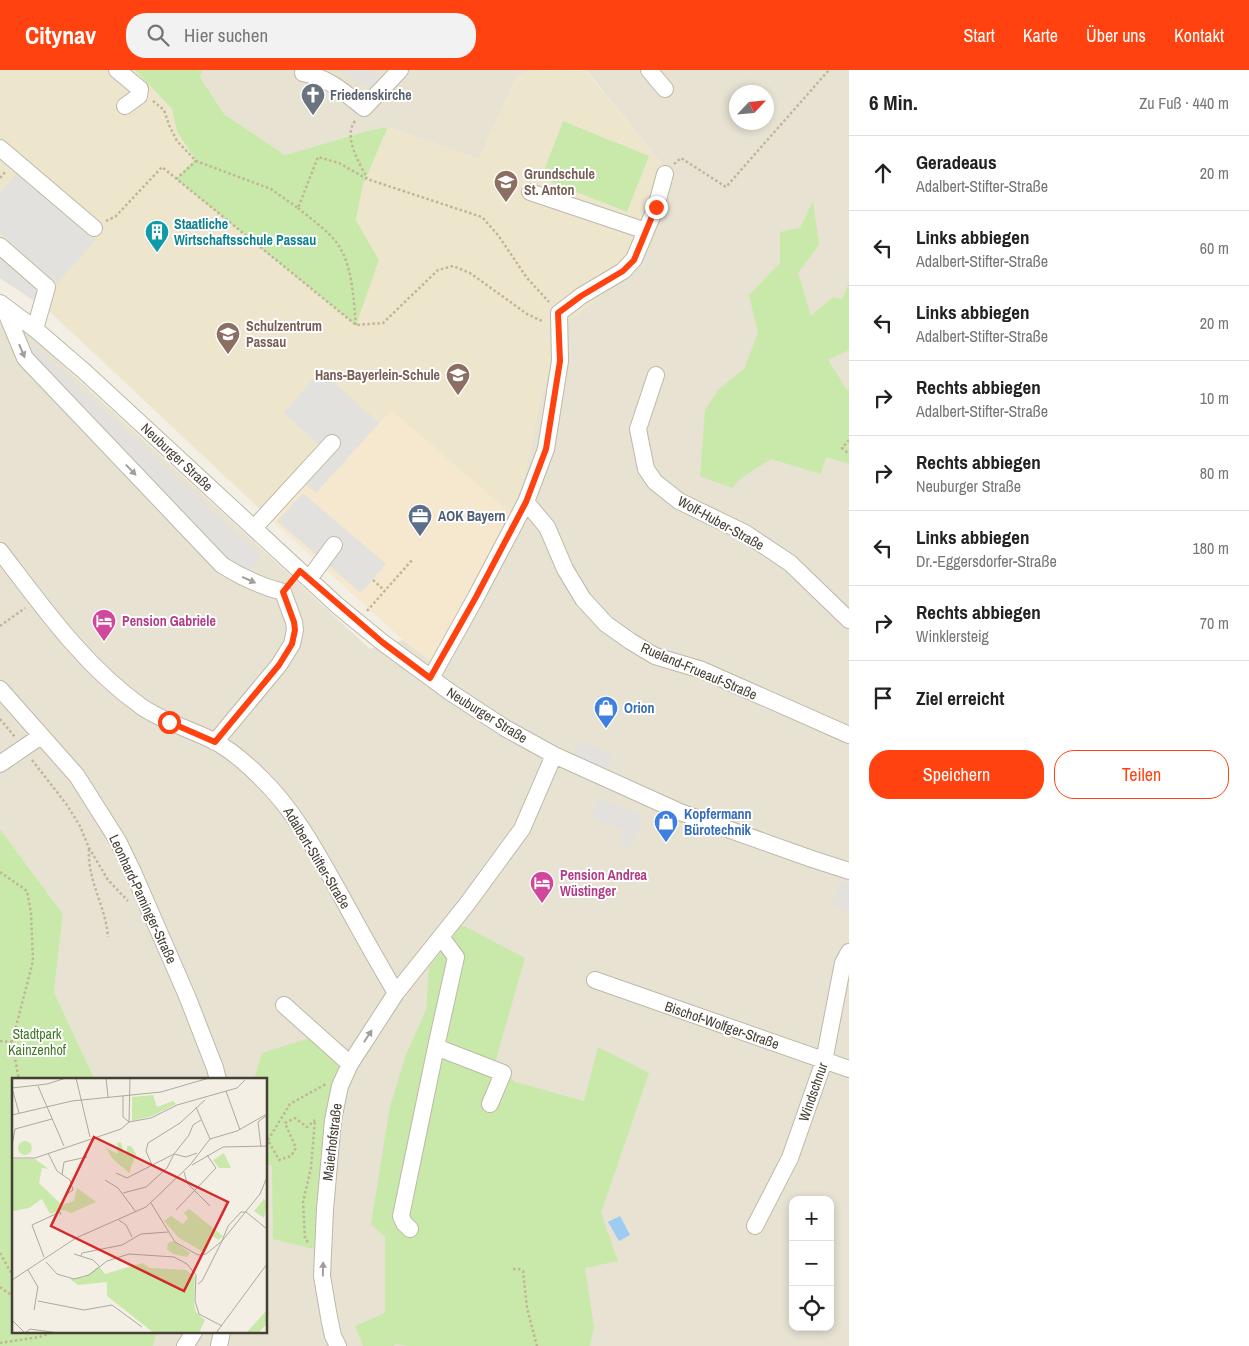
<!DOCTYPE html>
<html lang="de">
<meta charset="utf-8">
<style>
body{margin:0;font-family:"Archivo Narrow",sans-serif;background:#f2f2f2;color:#222}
.controls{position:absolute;right:15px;bottom:15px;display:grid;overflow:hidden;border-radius:10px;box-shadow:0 2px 8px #0003}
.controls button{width:45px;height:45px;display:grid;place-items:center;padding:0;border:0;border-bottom:1px solid #e0e0e0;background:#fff;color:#222;font:25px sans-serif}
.compass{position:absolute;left:729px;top:15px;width:45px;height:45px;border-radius:50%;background:#fff;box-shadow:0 2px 8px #0003;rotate:64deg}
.stop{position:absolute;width:15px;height:15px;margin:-11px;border:4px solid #ff420f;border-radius:50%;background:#fff}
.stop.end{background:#ff420f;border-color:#fff;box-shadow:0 1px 5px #0008}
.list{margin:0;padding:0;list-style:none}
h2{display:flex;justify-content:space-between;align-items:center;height:65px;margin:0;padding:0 20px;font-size:21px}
h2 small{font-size:16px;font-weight:400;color:#767676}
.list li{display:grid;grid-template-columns:32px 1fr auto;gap:15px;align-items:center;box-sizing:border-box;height:75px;padding:0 20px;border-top:1px solid #e0e0e0}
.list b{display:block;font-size:19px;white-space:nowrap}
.list p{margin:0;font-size:16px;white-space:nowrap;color:#767676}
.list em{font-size:16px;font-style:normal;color:#767676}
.actions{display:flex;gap:10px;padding:15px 20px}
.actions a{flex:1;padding:11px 0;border:1px solid #ff420f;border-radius:20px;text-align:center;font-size:18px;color:#ff420f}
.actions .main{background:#ff420f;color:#fff}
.icon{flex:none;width:28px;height:28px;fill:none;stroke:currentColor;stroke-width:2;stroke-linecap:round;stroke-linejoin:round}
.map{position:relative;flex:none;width:849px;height:1276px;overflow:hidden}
header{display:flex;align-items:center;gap:30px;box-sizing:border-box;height:70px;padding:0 25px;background:#ff420f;color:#fff}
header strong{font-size:24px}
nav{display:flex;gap:28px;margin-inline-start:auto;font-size:18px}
.search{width:350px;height:45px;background:#f2f2f2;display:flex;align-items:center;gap:12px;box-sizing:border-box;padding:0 18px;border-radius:20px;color:#767676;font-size:19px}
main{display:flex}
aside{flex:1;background:#fff}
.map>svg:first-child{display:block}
</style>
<header>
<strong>Citynav</strong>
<div class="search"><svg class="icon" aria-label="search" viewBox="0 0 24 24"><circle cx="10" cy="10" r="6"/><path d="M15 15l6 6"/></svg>Hier suchen</div>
<nav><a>Start</a><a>Karte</a><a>Über uns</a><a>Kontakt</a></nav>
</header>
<main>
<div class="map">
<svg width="849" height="1276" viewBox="0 0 849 1276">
<rect width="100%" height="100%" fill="#f3efe4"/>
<path fill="#e7e2d2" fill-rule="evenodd" d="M 203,0 L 530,0 L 516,8 L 479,89 L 388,57 L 371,60 L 285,85 L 224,44 L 200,7 Z
M 582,0 L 849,0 L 849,1276 L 153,1276 L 157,1262 L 266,1262 L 266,1010 L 95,1010 L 54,922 L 63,844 L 0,759 L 0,243 L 31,266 L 370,579 L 403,570 L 437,596 L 516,448 L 539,336 L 559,259 L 664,97 L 587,1 ZM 736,22 L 766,22 L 766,52 L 736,52 ZM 793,1130 L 830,1130 L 830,1257 L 793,1257 Z"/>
<path fill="#f6e8ce" d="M 391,340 L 516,448 L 437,596 L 403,570 L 266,445 L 299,409 L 316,423 Z"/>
<path fill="#ede6cd" d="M 0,0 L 135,0 L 172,39 L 177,62 L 195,90 L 176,110 L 379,190 L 356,150 L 363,115 L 388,57 L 479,89 L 516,8 L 530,0 L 586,1 L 664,97 L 625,208 L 559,259 L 539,336 L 516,448 L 391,340 L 316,423 L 299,409 L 266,445 L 50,242 L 0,208 Z"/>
<path fill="#c9e9ab" d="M 135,0 L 203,0 L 200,7 L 224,44 L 285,85 L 371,60 L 388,57 L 363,115 L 356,150 L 379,190 L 356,255 L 176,109 L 195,89 L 177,62 L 172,39 Z
M 563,51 L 649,86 L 627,142 L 541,108 Z
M 813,131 L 819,175 L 798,203 L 811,246 L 833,227 L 842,229 L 849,213 L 849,280 L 828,290 L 847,320 L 849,319 L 849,394 L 826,387 L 821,404 L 771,389 L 741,408 L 732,418 L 700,406 L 705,340 L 719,319 L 744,299 L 758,263 L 749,225 L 780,193 L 780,162 L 800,158 Z
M 0,759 L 63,844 L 54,922 L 95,1010 L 14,1010 L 14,1262 L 157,1262 L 153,1276 L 0,1276 Z
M 462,855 L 525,888 L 495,993 L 515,1012 L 584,1031 L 598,977 L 649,1003 L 601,1143 L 618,1191 L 585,1198 L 594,1257 L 590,1276 L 408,1276 L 395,1274 L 394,1276 L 363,1276 L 355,1256 L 385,1243 L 385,1167 L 371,1154 L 390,1036 L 406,985 L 426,940 L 429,897 Z
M 310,968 L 344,995 L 326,1049 L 314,1179 L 273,1169 L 272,1095 L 266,1095 L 266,1010 L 254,1010 L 262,983 Z"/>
<path fill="#e3e1dd" d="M 341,0 L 371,0 L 369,3 L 379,9 L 373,19 Z
M 19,101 L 96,170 L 57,214 L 0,163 L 0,122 Z
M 0,184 L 41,219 L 34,230 L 0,208 Z
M 33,275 L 261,486 L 243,508 L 25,288 Z
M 321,300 L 379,353 L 316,423 L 299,409 L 325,380 L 284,343 Z
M 303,423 L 386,494 L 361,523 L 277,451 Z
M 580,670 L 613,685 L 605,704 L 571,690 Z
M 599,728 L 643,746 L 630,778 L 619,773 L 624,760 L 592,747 Z
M 840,812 L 849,815 L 849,841 L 832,836 Z"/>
<path fill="#9ecbf2" d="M 620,1146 L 630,1165 L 619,1171 L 608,1152 Z"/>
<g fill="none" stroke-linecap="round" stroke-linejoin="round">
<defs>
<path id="minor" d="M 117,0 L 140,19 L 139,26 L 125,36
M 649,0 L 665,19
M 303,3 C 328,7 345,23 364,38 L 400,0
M 0,78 L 94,158
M 530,122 L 646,161
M 0,176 L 47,217 L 35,259
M 0,233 L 35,259 L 85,302 L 338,536 L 382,572 L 450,622 L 505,658 L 554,685 L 680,742 L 812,789 L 849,801
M 3,235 L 25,288 L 222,495 C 241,507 260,516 283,522
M 656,305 L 638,359 L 646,399 L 655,412 L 679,431 L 745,463 L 790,493 L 849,550
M 526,432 L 547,457 L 565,499 L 583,529 L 606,554 L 630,571 L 655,586 L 702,600 L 849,665
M 254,458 L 332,373
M 0,481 C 42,536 84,596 142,637 C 164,652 190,659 214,671 C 231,680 248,695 261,708 C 294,740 316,781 338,820 C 357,855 376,889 396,923
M 309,509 L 334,475
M 431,608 L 476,527 L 526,432 L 546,379 L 560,291 L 559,243 L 581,226 L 623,201 L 634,189 L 656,137 L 665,104
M 0,619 L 77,706 L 118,771 L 133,802 L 187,926 L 215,998 L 218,1010
M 215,672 L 279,595 L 292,574 L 295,560 L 294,552 L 283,522
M 0,694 L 41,666
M 595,910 L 849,999
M 284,935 L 350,994
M 436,977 L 503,1003 L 490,1034
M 755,1156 L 790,1088 L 824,991 L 843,893 L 849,882
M 410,1159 L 404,1153 L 401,1146 L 436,977 L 456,887 L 441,867
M 185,1276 L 194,1262
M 219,1276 L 222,1262
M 338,1276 L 333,1266 L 329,1247 L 322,1206 L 325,1139 L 333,1050 L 340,1016 L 350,994 L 396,923 L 467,834 L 522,759 L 554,685"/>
</defs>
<use href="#minor" stroke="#beb8a7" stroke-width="18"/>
<path stroke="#c1b597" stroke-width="2.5" stroke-dasharray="2.5 2.5" stroke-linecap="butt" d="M 153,31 L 164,40 L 169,55 L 177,71 L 196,91 L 271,119 L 298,138 L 318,87 L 339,93 L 367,109 L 482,147 L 498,165 L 527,208 L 549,232
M 355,51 C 343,67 359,92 367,108
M 674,94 L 681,88 L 726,117 L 829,0
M 0,108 L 6,101
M 176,109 L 196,91
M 298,138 C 309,147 321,156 331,166 C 353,188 353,226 356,255
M 106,151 L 116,146 L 162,97 L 356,255 L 383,253 L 438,200 L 453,196 L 470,203 L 527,244 L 544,252
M 849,370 L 842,378 L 847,382 L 849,381
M 373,510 L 385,521
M 367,541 L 413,489
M 0,556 L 25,538
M 0,649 L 15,667
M 32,690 L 67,735 L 80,756 L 89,778 L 108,810 L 128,831
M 89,779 C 87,810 106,837 108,867
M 0,802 L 27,821 L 31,843 L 33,891 L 12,972 L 19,1010
M 0,971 L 12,972
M 268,1070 L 290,1034 L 326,1014
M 266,1072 L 268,1070 L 279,1090 L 291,1086 L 296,1078 L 285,1053 L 295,1048 L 307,1057 L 315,1050
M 308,1172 L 305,1169 L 303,1132 L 311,1098 L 315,1050
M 0,1183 L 14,1208
M 513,1199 L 519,1199 L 523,1201 L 527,1238 L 537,1276
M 0,1217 L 14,1227
M 0,1273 L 39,1267 L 53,1262"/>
<use href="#minor" stroke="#fff" stroke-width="16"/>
</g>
<defs><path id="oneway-solid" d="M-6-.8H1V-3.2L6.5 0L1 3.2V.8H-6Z" transform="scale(1.25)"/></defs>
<g fill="#a29f9a">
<use href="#oneway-solid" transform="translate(22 281) rotate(67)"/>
<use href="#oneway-solid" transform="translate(131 400) rotate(46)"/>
<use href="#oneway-solid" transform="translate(249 510) rotate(24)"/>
<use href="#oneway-solid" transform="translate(368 966) rotate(-57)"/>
<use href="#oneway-solid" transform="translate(323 1199) rotate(-89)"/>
</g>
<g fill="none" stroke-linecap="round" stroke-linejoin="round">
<path stroke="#ff420f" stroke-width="6" d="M 169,652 L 215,672 L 279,595 L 292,574 L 295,560 L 294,552 L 283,522 L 300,501 L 382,572 L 430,608 L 476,527 L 526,432 L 546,379 L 560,291 L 558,243 L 581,226 L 623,201 L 634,190 L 656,137"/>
</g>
<defs>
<symbol id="church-pin" viewBox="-11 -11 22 30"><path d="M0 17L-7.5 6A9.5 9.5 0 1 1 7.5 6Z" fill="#6b7280" stroke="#fff"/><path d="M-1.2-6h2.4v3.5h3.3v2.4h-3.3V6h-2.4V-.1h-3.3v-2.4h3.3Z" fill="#fff"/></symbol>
<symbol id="school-pin" viewBox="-11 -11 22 30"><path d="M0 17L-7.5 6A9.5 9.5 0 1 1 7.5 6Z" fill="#8d6e63" stroke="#fff"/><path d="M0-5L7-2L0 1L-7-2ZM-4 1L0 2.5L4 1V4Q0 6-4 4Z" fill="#fff"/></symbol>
<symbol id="building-pin" viewBox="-11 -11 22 30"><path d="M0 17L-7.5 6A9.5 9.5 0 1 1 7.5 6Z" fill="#0f9aa8" stroke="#fff"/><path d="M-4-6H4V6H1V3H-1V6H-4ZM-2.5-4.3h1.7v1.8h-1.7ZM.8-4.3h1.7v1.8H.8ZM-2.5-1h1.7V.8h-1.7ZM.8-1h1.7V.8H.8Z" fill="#fff"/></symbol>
<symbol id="office-pin" viewBox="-11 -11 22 30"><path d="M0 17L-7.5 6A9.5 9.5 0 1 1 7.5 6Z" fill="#5c6f8a" stroke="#fff"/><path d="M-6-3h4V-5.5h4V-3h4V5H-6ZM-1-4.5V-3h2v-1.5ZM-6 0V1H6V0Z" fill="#fff"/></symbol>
<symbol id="hotel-pin" viewBox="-11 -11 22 30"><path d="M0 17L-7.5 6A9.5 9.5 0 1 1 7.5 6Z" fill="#d1479c" stroke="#fff"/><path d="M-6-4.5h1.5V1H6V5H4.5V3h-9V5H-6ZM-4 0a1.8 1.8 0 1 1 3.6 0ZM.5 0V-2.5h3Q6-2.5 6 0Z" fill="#fff"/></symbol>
<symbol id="shop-pin" viewBox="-11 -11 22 30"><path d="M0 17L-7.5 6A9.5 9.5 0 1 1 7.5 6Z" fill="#3f7fe0" stroke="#fff"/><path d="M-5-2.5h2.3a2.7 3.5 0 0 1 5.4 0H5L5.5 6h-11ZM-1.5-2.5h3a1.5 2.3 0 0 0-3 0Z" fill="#fff"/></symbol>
</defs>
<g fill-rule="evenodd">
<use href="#church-pin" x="299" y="11" width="28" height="38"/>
<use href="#school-pin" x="492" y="98" width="28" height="38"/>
<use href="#building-pin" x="143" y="148" width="28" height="38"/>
<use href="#school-pin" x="214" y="250" width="28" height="38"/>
<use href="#school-pin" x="444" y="291" width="28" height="38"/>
<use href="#office-pin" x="406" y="432" width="28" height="38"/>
<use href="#hotel-pin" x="90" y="537" width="28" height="38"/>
<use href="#shop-pin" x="592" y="624" width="28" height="38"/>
<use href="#shop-pin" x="652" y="738" width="28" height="38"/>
<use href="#hotel-pin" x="528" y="799" width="28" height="38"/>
</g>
<g text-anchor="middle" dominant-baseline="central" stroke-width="4" stroke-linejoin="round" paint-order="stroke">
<g font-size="14" font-weight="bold" fill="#5b616d" stroke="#fff" text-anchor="start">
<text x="330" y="25">Friedenskirche</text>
</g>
<g font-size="14" font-weight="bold" fill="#785e54" stroke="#fff" text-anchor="start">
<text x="524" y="104">Grundschule<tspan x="524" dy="16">St. Anton</tspan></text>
<text x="246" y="256">Schulzentrum<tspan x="246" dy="16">Passau</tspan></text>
<text x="440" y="305" text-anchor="end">Hans-Bayerlein-Schule</text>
</g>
<g font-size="14" font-weight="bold" fill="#0d838f" stroke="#fff" text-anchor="start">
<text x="174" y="154">Staatliche<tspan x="174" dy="16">Wirtschaftsschule Passau</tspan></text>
</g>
<g font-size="14" fill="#453f34" stroke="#fff">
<text transform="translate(177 387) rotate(43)">Neuburger Straße</text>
<text transform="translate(721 453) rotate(29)">Wolf-Huber-Straße</text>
<text transform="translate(699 601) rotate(23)">Rueland-Frueauf-Straße</text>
<text transform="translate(487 645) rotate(32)">Neuburger Straße</text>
<text transform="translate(317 788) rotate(59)">Adalbert-Stifter-Straße</text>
<text transform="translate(143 829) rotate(65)">Leonhard-Paminger-Straße</text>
<text transform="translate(722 955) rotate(19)">Bischof-Wolfger-Straße</text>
<text transform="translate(813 1022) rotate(-71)">Windschnur</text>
<text transform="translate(332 1072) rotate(-83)">Maierhofstraße</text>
</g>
<g font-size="14" font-weight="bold" fill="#4e5e75" stroke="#fff" text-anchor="start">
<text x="438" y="446">AOK Bayern</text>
</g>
<g font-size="14" font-weight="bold" fill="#b23c85" stroke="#fff" text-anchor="start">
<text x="122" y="551">Pension Gabriele</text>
<text x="560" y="805">Pension Andrea<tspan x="560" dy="16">Wüstinger</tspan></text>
</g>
<g font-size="14" font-weight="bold" fill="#366cbe" stroke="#fff" text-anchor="start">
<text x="624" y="638">Orion</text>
<text x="684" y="744">Kopfermann<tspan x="684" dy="16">Bürotechnik</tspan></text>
</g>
<g font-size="14" fill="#407826" stroke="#fff">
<text x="37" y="964">Stadtpark<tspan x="37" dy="16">Kainzenhof</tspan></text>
</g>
</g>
<g transform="translate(12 1008)">
<rect width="255" height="255" fill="#f3efe4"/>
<path d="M 141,17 L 145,29 L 161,23 L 164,26 L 140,38 L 120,43 L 120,19 ZM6 70a7 7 0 1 1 14 0a7 7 0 1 1-14 0ZM 109,64 L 112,76 L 115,76 L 115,68 L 119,68 L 124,76 L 117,95 L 101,81 L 94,70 L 106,76 L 105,65 ZM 212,75 L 219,90 L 207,90 L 201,82 ZM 0,81 L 23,81 L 34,89 L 36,91 L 30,90 L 27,105 L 50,127 L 62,123 L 65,110 L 84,124 L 59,135 L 52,132 L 38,136 L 30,121 L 17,130 L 1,133 L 0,136 ZM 252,121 L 255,125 L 252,140 L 242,133 ZM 177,131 L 211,158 L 207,162 L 200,158 L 193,175 L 167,160 L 152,143 L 159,138 L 171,146 L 176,140 L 172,135 ZM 161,163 L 178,175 L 175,179 L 161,176 L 155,171 L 156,165 ZM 130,185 L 138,190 L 174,192 L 183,199 L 182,226 L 184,234 L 193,242 L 187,255 L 142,255 L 95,218 L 95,204 L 66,207 L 58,201 L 73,199 L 87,188 L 93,196 ZM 255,232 L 255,246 L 246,255 L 234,255 Z" fill="#c9e9ab"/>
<path fill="none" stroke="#ada99e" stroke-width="1" d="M 64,0 L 78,59M 94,0 L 96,19M 226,0 L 244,0M 26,8 L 52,68M 0,10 L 35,6 L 54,0M 0,10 L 7,35M 214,13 L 228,52M 111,18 L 111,39 L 117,44 L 118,0M 184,29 L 198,61M 0,37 L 60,23 L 149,14 L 197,0M 0,68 L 3,51 L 40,41M 249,69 L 246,44 L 255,37M 36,75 L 45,93 L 58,102 L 61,112 L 55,116M 0,80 L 23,80 L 109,51 L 117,44 L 139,40 L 165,27 L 225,10 L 233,2M 140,87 L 134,73 L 136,65 L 168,45 L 193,22M 180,87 L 211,69 L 255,68M 172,94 L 175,105 L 198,128M 104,95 L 115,100 L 162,76 L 177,57 L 181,47 L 189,42M 50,97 L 52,84 L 75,79M 93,102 L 106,110 L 124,134M 111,115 L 134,109 L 155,90 L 162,76 L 174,79 L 185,75M 139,125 L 163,164 L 186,177 L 194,176 L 210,163 L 216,148 L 229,134 L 234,134 L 255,151M 164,132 L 204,90 L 195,77M 107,142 L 114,147 L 120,159M 62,176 L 81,182 L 87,188M 69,178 L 70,175 L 110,167 L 129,156 L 156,154M 32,179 L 20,147 L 48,134 L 49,137M 34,184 L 45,196 L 62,201 L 77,197 L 95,183 L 117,176 L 162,179 L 175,186 L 184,197 L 183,223 L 187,236 L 210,248M 16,192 L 26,209 L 22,232M 0,202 L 64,160 L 134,129 L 178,87 L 198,61 L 225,53 L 255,36M 186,206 L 190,203 L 210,163 L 248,116 L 255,99M 26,223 L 72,232 L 100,227 L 130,249M 0,242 L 13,255M 13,255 L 18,251 L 46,255M 204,255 L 255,186"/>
<path fill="#d62828" fill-opacity="0.15" stroke="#d62828" stroke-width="2.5" d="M 82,59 L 216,124 L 172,213 L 39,148 Z"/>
<rect width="255" height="255" fill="none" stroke="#453f34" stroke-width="2.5"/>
</g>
</svg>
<div class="controls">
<button>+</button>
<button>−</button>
<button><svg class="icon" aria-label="locate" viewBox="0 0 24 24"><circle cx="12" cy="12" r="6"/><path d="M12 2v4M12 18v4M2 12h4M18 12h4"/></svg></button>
</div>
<svg class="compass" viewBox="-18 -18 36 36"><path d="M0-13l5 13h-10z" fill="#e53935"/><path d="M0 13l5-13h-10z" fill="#767676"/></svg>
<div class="stop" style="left:169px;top:652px"></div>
<div class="stop end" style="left:656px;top:137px"></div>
</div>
<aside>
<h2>6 Min.<small>Zu Fuß · 440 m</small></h2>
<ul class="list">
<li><svg class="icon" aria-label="ahead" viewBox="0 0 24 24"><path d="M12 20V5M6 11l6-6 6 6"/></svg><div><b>Geradeaus</b><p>Adalbert-Stifter-Straße</p></div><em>20 m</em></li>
<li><svg class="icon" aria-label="left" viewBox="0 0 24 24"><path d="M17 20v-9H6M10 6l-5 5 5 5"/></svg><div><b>Links abbiegen</b><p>Adalbert-Stifter-Straße</p></div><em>60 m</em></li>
<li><svg class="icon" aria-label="left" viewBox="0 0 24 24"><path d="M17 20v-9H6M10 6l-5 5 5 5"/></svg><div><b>Links abbiegen</b><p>Adalbert-Stifter-Straße</p></div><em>20 m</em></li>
<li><svg class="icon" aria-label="right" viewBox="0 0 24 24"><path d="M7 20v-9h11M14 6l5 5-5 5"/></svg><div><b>Rechts abbiegen</b><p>Adalbert-Stifter-Straße</p></div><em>10 m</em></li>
<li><svg class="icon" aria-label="right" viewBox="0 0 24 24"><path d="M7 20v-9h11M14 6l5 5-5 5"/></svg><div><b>Rechts abbiegen</b><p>Neuburger Straße</p></div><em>80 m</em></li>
<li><svg class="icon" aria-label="left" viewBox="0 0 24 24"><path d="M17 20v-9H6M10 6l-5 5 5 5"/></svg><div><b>Links abbiegen</b><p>Dr.-Eggersdorfer-Straße</p></div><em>180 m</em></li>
<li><svg class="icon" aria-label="right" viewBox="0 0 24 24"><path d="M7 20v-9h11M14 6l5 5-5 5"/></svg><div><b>Rechts abbiegen</b><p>Winklersteig</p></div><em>70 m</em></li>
<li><svg class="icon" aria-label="arrive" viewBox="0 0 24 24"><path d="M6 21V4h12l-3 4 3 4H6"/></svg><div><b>Ziel erreicht</b></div></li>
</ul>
<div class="actions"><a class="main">Speichern</a><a>Teilen</a></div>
</aside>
</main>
